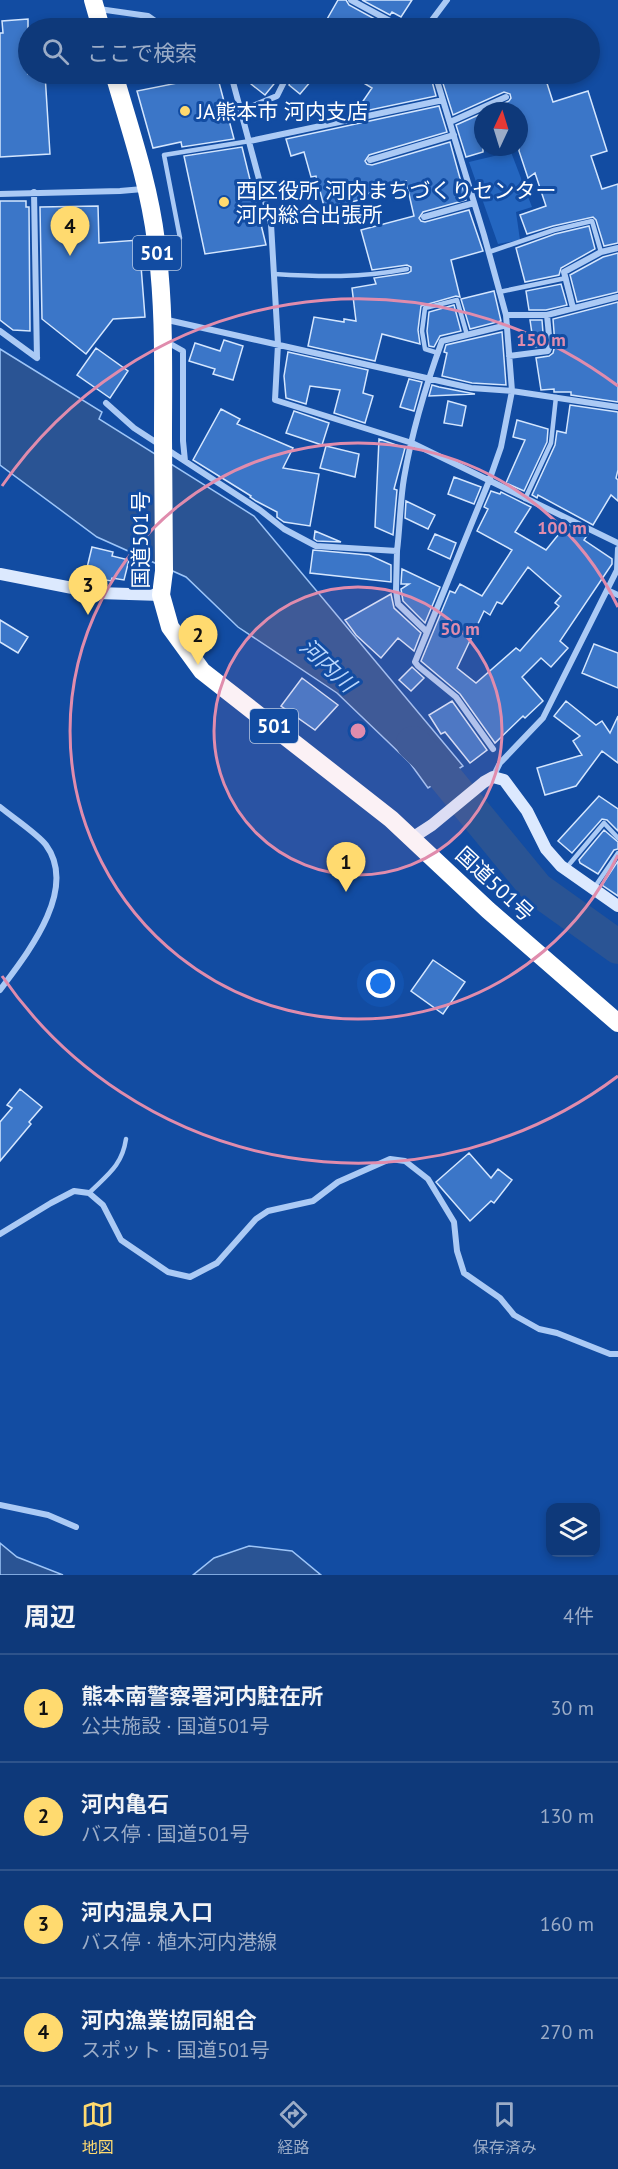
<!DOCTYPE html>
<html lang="ja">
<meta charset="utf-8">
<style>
body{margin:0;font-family:"PT Sans","Noto Sans JP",sans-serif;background:#17407f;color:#f1f3f6}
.controls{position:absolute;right:18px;bottom:18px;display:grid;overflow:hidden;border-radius:12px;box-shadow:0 3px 9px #0003}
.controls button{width:54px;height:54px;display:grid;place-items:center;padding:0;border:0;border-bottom:2px solid #2e538b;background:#0e397a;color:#f1f3f6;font:30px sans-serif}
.compass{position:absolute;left:474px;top:102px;width:54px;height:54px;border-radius:50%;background:#0e397a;box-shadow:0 3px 9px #0003;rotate:4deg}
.you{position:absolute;left:381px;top:984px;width:21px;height:21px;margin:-15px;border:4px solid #fff;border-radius:50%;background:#1a73e8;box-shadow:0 0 0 9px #1a73e833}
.badge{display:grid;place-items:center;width:39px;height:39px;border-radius:50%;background:#ffda6f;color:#111;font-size:20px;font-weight:700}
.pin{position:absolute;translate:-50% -50px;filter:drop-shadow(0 2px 3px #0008)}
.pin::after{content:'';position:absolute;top:32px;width:21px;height:18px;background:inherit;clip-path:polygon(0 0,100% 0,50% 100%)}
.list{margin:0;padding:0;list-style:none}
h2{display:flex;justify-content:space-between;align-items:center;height:78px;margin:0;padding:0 24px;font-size:26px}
h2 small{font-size:20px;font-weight:400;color:#9bacc7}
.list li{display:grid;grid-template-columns:39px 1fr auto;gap:18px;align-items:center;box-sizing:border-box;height:108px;padding:0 24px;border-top:2px solid #2e538b}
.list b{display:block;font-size:22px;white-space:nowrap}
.list p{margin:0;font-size:20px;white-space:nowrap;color:#9bacc7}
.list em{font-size:20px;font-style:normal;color:#9bacc7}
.icon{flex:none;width:33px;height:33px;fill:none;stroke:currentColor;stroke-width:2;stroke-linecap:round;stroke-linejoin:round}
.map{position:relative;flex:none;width:618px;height:1575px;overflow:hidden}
.search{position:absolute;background:#0e397a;box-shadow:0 3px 9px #0003;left:18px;right:18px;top:18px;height:66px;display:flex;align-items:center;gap:15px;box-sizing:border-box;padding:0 21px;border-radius:33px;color:#9bacc7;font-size:22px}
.sheet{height:510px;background:#0e397a}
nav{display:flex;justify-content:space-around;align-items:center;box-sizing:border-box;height:84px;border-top:2px solid #2e538b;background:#0e397a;font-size:16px;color:#9bacc7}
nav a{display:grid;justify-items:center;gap:3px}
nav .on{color:#ffda6f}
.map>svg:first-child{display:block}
</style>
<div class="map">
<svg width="618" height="1575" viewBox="0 0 618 1575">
<rect width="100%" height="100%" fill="#124ca2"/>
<path fill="#2466c0" d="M 511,152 L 532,207 L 516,212 L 520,240 L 498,244 L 469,162 Z"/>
<path fill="#2a5494" stroke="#9dc5f8" stroke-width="1.5" d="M 0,349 L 102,412 L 99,419 L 254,516 L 463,766 L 428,788 L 410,763 L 337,693 L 238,627 L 186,577 L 97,537 L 0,465 Z
M 0,1543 L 17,1557 L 63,1575 L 0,1575 Z
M 249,1546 L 292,1551 L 321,1575 L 193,1575 L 214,1558 Z"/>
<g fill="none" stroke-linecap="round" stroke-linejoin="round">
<path stroke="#2a5494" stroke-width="34" d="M 413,743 L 430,759 L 537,889 L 618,947"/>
</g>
<path fill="#3b76c8" stroke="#d4e6fe" stroke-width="1.5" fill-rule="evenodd" d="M 338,0 L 346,0 L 349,5 L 384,24 L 381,28 L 322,28 Z
M 362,0 L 412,0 L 401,17 L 392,12 L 390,15 Z
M 28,19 L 28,74 L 45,74 L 50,154 L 0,157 L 0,33 L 3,33 L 2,21 Z
M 260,74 L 282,74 L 265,95 L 251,84 Z
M 293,74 L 317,74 L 300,94 L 289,85 Z
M 349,74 L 430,74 L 436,96 L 365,111 L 359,107 L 372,88 Z
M 440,74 L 524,74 L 527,83 L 545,77 L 553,102 L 588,91 L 607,151 L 591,156 L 602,189 L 618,184 L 618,243 L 604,246 L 596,220 L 593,217 L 553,226 L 527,234 L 520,215 L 546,206 L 535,173 L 528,178 L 519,151 L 519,111 L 488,111 L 509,101 L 511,98 L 510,94 L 504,92 L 453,115 Z
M 217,75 L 234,139 L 182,147 L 181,142 L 153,148 L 137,91 Z
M 439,106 L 447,132 L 369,155 L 365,161 L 367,164 L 372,165 L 450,142 L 466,200 L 423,212 L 419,218 L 421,221 L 425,222 L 469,210 L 483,251 L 451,260 L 460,297 L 456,296 L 421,306 L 418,330 L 420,344 L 382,334 L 375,361 L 308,346 L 314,317 L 344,322 L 344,319 L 356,321 L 352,288 L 376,284 L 374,278 L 408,273 L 411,271 L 411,267 L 407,265 L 372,270 L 361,230 L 414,216 L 406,181 L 361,196 L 362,199 L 325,210 L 316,176 L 311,177 L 304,152 L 291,156 L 286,139 Z
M 483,113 L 483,152 L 466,157 L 456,125 Z
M 242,147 L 266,245 L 205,254 L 184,156 Z
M 0,201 L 26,201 L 26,207 L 29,207 L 30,331 L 13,330 L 0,320 Z
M 98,206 L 99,243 L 139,240 L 145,317 L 113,319 L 86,354 L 42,319 L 40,207 Z
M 589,226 L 595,249 L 561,268 L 559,275 L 525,282 L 516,248 L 555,234 Z
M 618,253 L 618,292 L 577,302 L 570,275 L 603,257 Z
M 561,284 L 567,305 L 546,310 L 529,310 L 526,291 Z
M 494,291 L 501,321 L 470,329 L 461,299 Z
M 618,302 L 618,402 L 571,395 L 571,392 L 554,392 L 554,389 L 541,390 L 536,358 L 549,356 L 553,353 L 555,345 L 553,319 Z
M 454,305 L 461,331 L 440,336 L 434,347 L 429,346 L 427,331 L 429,312 Z
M 530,320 L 542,320 L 544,346 L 534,347 Z
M 502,332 L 506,385 L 472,383 L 442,376 L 447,353 L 444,352 L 446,345 Z
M 224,340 L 243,346 L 233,380 L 213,374 L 215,369 L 189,361 L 195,343 L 220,351 Z
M 96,348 L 128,371 L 110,398 L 77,375 Z
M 288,352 L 368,370 L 363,393 L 373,396 L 365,423 L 334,413 L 340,390 L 310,386 L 306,404 L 286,398 L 284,376 Z
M 409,379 L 422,382 L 414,411 L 400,407 Z
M 432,385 L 439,387 L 475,394 L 429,396 Z
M 448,401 L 466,406 L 462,426 L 444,423 Z
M 570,405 L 618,412 L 618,470 L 616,478 L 618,480 L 618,501 L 611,495 L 593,525 L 538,495 L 537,498 L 532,495 L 555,445 L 557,431 L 566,433 Z
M 221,409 L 240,419 L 237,424 L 293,448 L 283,468 L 319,474 L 310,526 L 284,522 L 277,517 L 277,512 L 256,501 L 250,497 L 251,496 L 193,460 Z
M 294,411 L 329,423 L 322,445 L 286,433 Z
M 517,420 L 548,429 L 547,442 L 524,491 L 506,483 L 525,440 L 513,437 Z
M 379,439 L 405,448 L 394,489 L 397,490 L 393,535 L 375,527 Z
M 326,446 L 359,454 L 355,477 L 320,468 Z
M 454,477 L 481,487 L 474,504 L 448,494 Z
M 491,491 L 500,494 L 501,492 L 531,507 L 515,532 L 546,550 L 567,524 L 588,534 L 584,540 L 612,559 L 612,564 L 560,641 L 568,648 L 551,667 L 541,658 L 522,677 L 543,701 L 525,718 L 523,716 L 495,743 L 460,694 L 421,661 L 450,591 L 455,593 L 460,584 L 482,596 L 512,550 L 477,531 L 488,509 L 484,507 ZM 528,567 L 561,596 L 555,603 L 559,606 L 520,651 L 516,648 L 476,683 L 457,668 L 484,611 L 490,615 L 497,602 L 502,604 Z
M 406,501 L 435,515 L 428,529 L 405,518 Z
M 315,531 L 341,542 L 317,541 L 314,539 Z
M 435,534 L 456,543 L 450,559 L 428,549 Z
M 92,547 L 113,552 L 112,556 L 129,560 L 124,580 L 112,578 L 111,581 L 85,576 Z
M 313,550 L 369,555 L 391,565 L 391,582 L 310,573 Z
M 402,569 L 440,587 L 425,623 L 403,601 L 401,589 L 409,584 L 401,584 Z
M 391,594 L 394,608 L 421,633 L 414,651 L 398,638 L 381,658 L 356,635 L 345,620 Z
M 0,620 L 28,637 L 18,653 L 0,642 Z
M 594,644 L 618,653 L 618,688 L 582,673 Z
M 412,667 L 424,678 L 411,691 L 399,680 Z
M 302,678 L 338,705 L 315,730 L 281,706 Z
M 452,701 L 487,750 L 470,763 L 445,732 L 441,734 L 429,715 Z
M 566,701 L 596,725 L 602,721 L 610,733 L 618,716 L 618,763 L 602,751 L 576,786 L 545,795 L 537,768 L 582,755 L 573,741 L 580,736 L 554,716 Z
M 599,796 L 618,809 L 618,831 L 607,820 L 602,819 L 572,853 L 558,841 Z
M 604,830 L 618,842 L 618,849 L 614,850 L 598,874 L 580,863 L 579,860 Z
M 618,861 L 618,896 L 602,885 Z
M 433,960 L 465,982 L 443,1014 L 411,991 Z
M 20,1089 L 42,1107 L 29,1122 L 31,1124 L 0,1161 L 0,1122 L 12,1108 L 7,1105 Z
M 469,1153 L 491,1178 L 498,1169 L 512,1180 L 494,1203 L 491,1201 L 470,1221 L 436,1182 Z"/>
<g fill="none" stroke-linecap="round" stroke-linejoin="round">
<path stroke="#abcaf5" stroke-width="4.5" d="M 162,241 L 180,238 L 164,155 L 250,141
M 489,252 L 554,230 L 592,221 L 601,252
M 274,274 C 322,277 360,278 407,269
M 499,292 L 566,278
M 438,353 L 425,349 L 422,331 L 425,308 L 457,300 L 467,335
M 525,499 L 551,443 L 556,397
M 567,867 L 604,823 L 618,838
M 594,888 L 618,853
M 89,1193 C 107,1175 122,1166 126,1139"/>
<path stroke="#abcaf5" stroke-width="6" d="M 351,0 L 403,28
M 99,9 L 148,16 L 165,28
M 426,28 L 447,0
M 227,74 L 233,82 L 271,224 L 278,344 L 275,400 L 412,443 L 618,543
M 435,74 L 484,235 L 506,315 L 512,391 L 501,447 L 489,481 L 415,662 L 418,666 L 456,697 L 493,749
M 241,111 L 277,96 L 288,74
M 450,122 L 506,97
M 250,141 L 443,100
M 370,160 L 454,135
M 34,192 L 37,358
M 0,194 L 120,191 L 143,189
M 424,217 L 474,203
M 573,308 L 564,272 L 601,252 L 618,248
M 506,315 L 547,315 L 618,297
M 163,319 L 471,388 L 512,391 L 618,407
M 0,331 L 37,358
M 167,342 L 183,351 L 183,441 L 185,461
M 509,356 L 548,351 L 550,346 L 547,315
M 106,403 L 134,428 L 260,510 L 284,529 L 316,546 L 397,551 C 400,527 400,502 404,478 C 412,431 426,385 442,341 L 507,325
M 397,551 L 396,590 L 398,604 L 427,632
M 607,590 L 618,595
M 493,777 L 500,763 L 543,718 L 617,570 L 618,549
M 0,807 C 11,816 39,835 46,845 C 79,890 26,955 0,990
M 0,1234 L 51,1203 L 74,1191 L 89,1193 L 103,1205 L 121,1240 L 168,1272 L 190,1277 L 217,1263 L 256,1219 L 268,1211 L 313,1201 L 338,1182 L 390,1159 L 405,1161 L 428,1179 L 454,1222 L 457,1251 L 464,1273 L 500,1298 L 514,1315 L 539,1329 L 557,1333 L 610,1354 L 618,1354
M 0,1505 L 48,1515 L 76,1527"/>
<path stroke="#dce9fe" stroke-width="12" d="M 0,574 L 98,593 L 161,595
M 412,838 L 432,825 L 484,782 L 493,777 L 504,780 L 527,811 L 546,849 L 561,866 L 618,906"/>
<path stroke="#fff" stroke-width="18" d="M 93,0 L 101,28
M 114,74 C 130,129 149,184 156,241 C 165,307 163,372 163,437
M 164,571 L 161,595 L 170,627 L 202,671 L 391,819 L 488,910 L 618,1023"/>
<path stroke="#fff" stroke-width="18" d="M 163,437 L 164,571"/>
</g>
<circle cx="358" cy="731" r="144" fill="#e08cad" fill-opacity=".12"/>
<g fill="none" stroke="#e08cad" stroke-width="3">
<circle cx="358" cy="731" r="144"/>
<path d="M618 855A288 288 0 1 1 618 607"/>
<path d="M618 1076A432 432 0 0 1 2 976M2 486A432 432 0 0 1 618 386"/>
</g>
<g fill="#ffda6f" stroke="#124ca2" stroke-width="2">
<circle cx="185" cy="111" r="6"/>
<circle cx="224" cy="202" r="6"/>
</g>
<g text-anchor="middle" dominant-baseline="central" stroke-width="6" stroke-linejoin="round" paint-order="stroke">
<g fill="#124ca2" stroke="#b8c9e3" stroke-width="1.5">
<rect x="133" y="236" width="48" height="34" rx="4.5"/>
<rect x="250" y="709" width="48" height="34" rx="4.5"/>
</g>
<g font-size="20" font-weight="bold" fill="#fff">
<text x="157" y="253">501</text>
<text x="274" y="726">501</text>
</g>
<g font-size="21" fill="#fff" stroke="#124ca2" text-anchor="start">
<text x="197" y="111">JA熊本市 河内支店</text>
<text x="236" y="190">西区役所 河内まちづくりセンター<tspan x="236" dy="24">河内総合出張所</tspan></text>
</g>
<g font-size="21" fill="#fff" stroke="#124ca2">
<text transform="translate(140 540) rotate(-90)">国道501号</text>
<text transform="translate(495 884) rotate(43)">国道501号</text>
</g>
<g font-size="22" font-style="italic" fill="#b8d5fb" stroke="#124ca2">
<text transform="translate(328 665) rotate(43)">河内川</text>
</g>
</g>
<circle cx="358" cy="731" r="9" fill="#e08cad" stroke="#124ca2" stroke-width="3"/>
<g font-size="18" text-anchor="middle" font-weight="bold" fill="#e08cad" stroke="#124ca2" stroke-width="6" stroke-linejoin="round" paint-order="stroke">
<text x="541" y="346">150 m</text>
<text x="562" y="534">100 m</text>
<text x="460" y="635">50 m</text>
</g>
</svg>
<div class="controls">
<button><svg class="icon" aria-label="layers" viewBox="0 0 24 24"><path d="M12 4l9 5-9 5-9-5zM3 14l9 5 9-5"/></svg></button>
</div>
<svg class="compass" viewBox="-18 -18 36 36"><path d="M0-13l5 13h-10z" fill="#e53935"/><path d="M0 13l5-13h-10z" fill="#9bacc7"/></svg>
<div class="you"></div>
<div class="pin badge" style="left:346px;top:892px">1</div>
<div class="pin badge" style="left:198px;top:665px">2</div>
<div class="pin badge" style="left:88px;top:615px">3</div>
<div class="pin badge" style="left:70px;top:256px">4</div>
<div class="search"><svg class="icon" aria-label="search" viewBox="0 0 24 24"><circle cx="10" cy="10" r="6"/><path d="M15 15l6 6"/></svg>ここで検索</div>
</div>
<section class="sheet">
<h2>周辺<small>4件</small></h2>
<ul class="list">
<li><span class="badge">1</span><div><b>熊本南警察署河内駐在所</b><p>公共施設 · 国道501号</p></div><em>30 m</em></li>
<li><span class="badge">2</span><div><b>河内亀石</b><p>バス停 · 国道501号</p></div><em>130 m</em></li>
<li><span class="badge">3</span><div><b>河内温泉入口</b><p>バス停 · 植木河内港線</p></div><em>160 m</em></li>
<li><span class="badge">4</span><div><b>河内漁業協同組合</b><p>スポット · 国道501号</p></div><em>270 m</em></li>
</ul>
</section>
<nav>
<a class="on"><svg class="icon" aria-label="map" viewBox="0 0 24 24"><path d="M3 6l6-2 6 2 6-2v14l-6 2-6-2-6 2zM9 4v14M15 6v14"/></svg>地図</a>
<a><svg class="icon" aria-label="directions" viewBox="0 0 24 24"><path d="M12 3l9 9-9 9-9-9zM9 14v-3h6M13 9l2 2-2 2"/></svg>経路</a>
<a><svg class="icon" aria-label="saved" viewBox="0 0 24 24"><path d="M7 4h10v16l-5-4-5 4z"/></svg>保存済み</a>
</nav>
